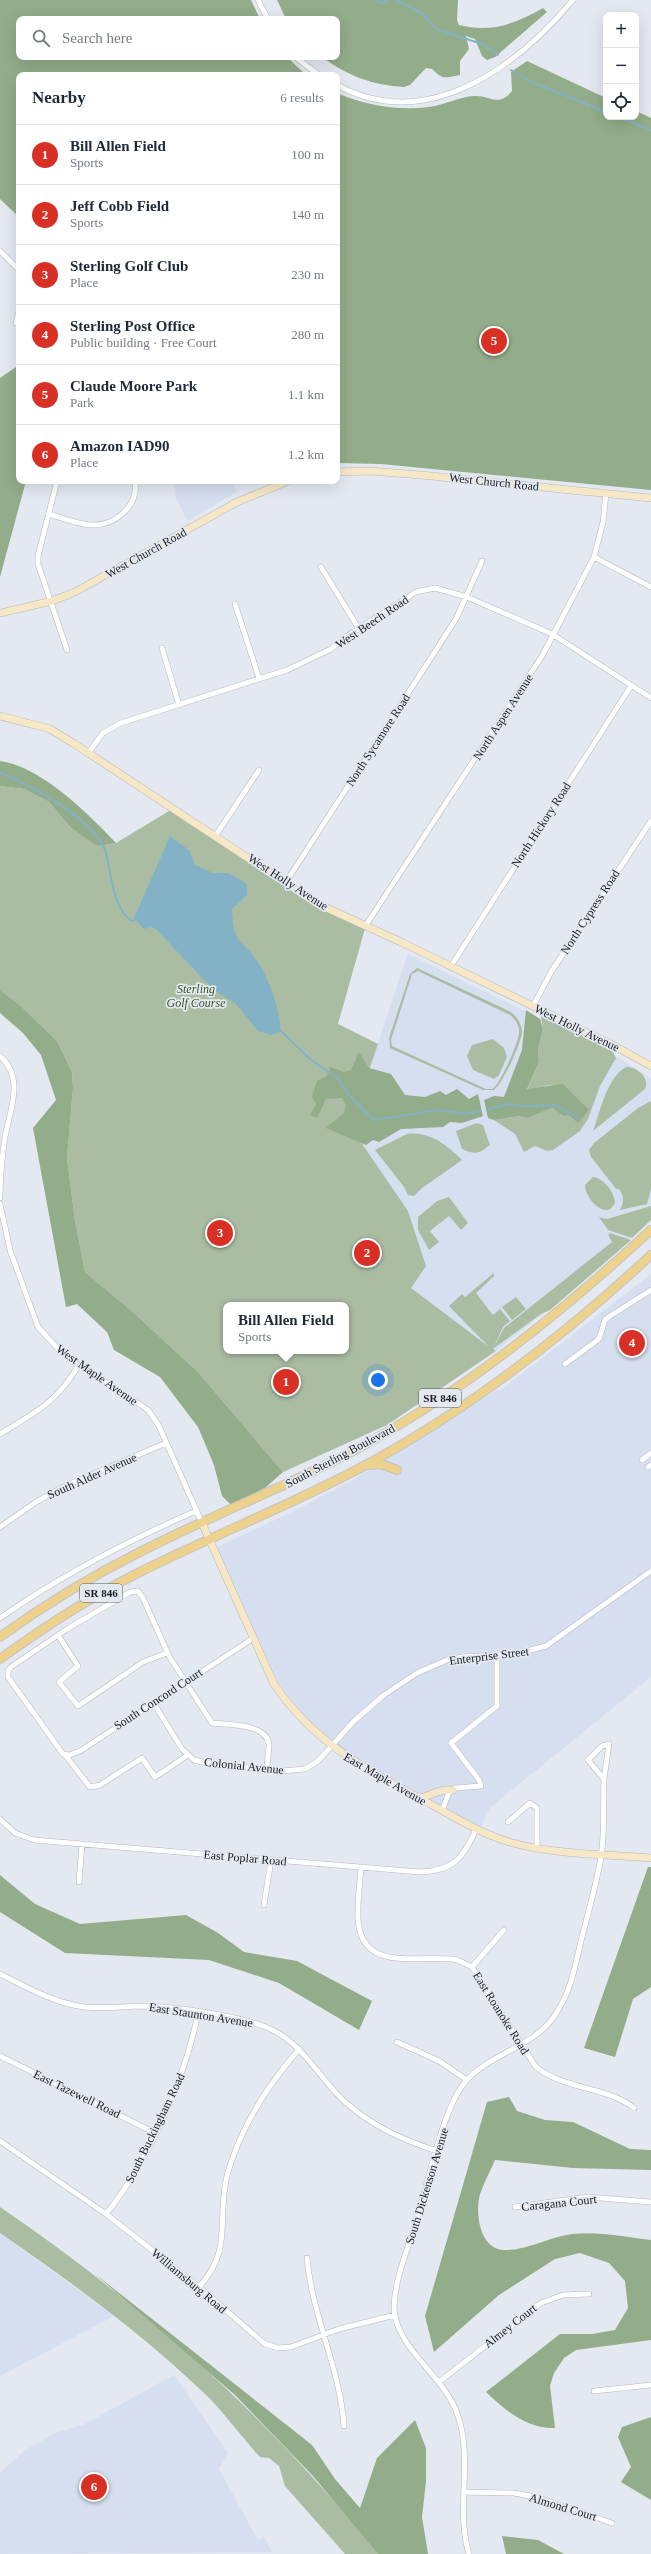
<!DOCTYPE html>
<meta charset="utf-8">
<style>
body{margin:0;font-family:"Times New Roman",serif;background:#f2f2f3;color:#1f2937}
.controls{position:absolute;right:12px;top:12px;display:grid;overflow:hidden;border-radius:8px;box-shadow:0 4px 16px #0002}
.controls button{width:36px;height:36px;display:grid;place-items:center;padding:0;border:0;border-bottom:1px solid #e0e1e3;background:#fff;color:#1f2937;font:20px sans-serif}
.you{position:absolute;left:378px;top:1380px;width:14px;height:14px;margin:-10px;border:3px solid #fff;border-radius:50%;background:#1a73e8;box-shadow:0 0 0 6px #1a73e833}
.badge{display:grid;place-items:center;width:26px;height:26px;border-radius:50%;background:#d93025;color:#fff;font-size:13px;font-weight:700}
.pin{position:absolute;translate:-50% -50%;border:2px solid #fff;box-shadow:0 1px 4px #0006}
.popup{position:absolute;left:223px;top:1302px;width:126px;height:52px;box-sizing:border-box;display:grid;place-content:center;border-radius:8px;background:#fff;filter:drop-shadow(0 1px 3px #0005);font-size:13px;white-space:nowrap;color:#747a83}
.popup b{font-size:15px;color:#1f2937}
.popup::after{content:'';position:absolute;left:50%;top:100%;margin-left:-8px;border:8px solid transparent;border-top-color:#fff}
.list{margin:0;padding:0;list-style:none}
h2{display:flex;justify-content:space-between;align-items:center;height:52px;margin:0;padding:0 16px;font-size:17px}
h2 small{font-size:13px;font-weight:400;color:#747a83}
.list li{display:grid;grid-template-columns:26px 1fr auto;gap:12px;align-items:center;box-sizing:border-box;height:60px;padding:0 16px;border-top:1px solid #e0e1e3}
.list b{display:block;font-size:15px;white-space:nowrap}
.list p{margin:0;font-size:13px;white-space:nowrap;color:#747a83}
.list em{font-size:13px;font-style:normal;color:#747a83}
.icon{flex:none;width:22px;height:22px;fill:none;stroke:currentColor;stroke-width:2;stroke-linecap:round;stroke-linejoin:round}
.map{position:relative;flex:none;width:651px;height:2554px;overflow:hidden}
.search{position:absolute;background:#fff;box-shadow:0 4px 16px #0002;left:16px;top:16px;width:324px;height:44px;display:flex;align-items:center;gap:10px;box-sizing:border-box;padding:0 14px;border-radius:8px;color:#747a83;font-size:15px}
.panel{position:absolute;background:#fff;box-shadow:0 4px 16px #0002;left:16px;top:72px;width:324px;height:412px;border-radius:8px}
.map>svg:first-child{display:block}
</style>
<div class="map">
<svg width="651" height="2554" viewBox="0 0 651 2554">
<rect width="100%" height="100%" fill="#e3e8f1"/>
<path fill="#d6dfef" d="M 174,481 L 233,481 L 237,492 L 187,521 L 176,497 Z
M 408,954 L 608,1052 L 651,1078 L 651,1219 L 583,1282 L 496,1351 L 410,1288 L 426,1266 L 408,1211 L 350,1126 Z
M 651,1274 L 651,1677 L 491,1807 L 480,1827 L 350,1756 L 305,1717 L 278,1681 L 217,1547 L 290,1513 L 351,1481 L 497,1390 L 501,1390 Z
M 0,2233 L 114,2316 L 0,2376 Z
M 174,2375 L 228,2453 L 219,2469 L 258,2540 L 264,2537 L 272,2552 L 0,2554 L 0,2473 L 24,2451 L 53,2434 L 85,2424 Z"/>
<path fill="#aabda3" fill-rule="evenodd" d="M 0,786 L 24,789 L 49,802 L 70,827 L 99,846 L 116,843 L 174,808 L 318,904 L 366,925 L 338,1024 L 378,1044 L 350,1126 L 408,1211 L 426,1266 L 411,1288 L 488,1346 L 449,1306 L 462,1294 L 465,1297 L 494,1273 L 494,1276 L 476,1293 L 493,1315 L 500,1309 L 510,1321 L 503,1327 L 493,1349 L 504,1328 L 612,1242 L 608,1235 L 610,1233 L 631,1240 L 550,1310 L 541,1314 L 493,1349 L 496,1351 L 387,1425 L 283,1472 L 198,1372 L 133,1312 L 85,1272 L 75,1220 L 67,1158 L 73,1088 L 72,1072 L 57,1041 L 21,1006 L 0,990 ZM 226,1305 L 346,1305 L 346,1351 L 226,1351 Z
M 417,968 L 511,1012 C 517,1017 521,1023 522,1031 C 522,1042 503,1083 494,1090 L 483,1090 L 390,1048 L 389,1038 L 410,974 ZM 418,971 L 510,1015 C 516,1020 520,1026 519,1034 C 517,1046 501,1081 493,1089 L 486,1089 L 392,1046 L 391,1040 L 412,974 Z
M 541,1016 L 612,1050 L 616,1058 L 600,1086 L 588,1119 L 580,1131 L 553,1150 L 547,1151 L 535,1146 L 524,1152 L 515,1134 L 494,1120 L 520,1116 L 528,1118 L 552,1108 L 563,1116 L 551,1085 L 527,1090 L 539,1062 L 538,1049 L 543,1029 Z
M 493,1039 L 504,1048 L 507,1057 L 499,1075 L 494,1079 L 473,1070 L 467,1056 L 472,1045 Z
M 626,1067 C 638,1067 650,1078 645,1089 L 593,1131 C 601,1109 607,1078 626,1067 Z
M 651,1101 L 651,1189 L 647,1204 L 620,1210 C 624,1202 625,1196 618,1188 L 617,1190 L 591,1157 L 589,1150 L 594,1143 L 638,1108 Z
M 477,1123 L 483,1125 L 490,1145 C 479,1154 475,1155 462,1149 L 456,1131 Z
M 407,1134 C 429,1131 447,1145 462,1160 L 422,1188 L 414,1196 L 408,1195 L 404,1187 L 375,1150 Z
M 593,1177 C 603,1178 614,1191 615,1202 C 608,1223 584,1198 585,1185 Z
M 449,1197 L 468,1223 L 461,1230 L 449,1216 L 430,1231 L 439,1242 L 429,1250 L 418,1230 L 418,1217 L 437,1201 Z
M 651,1206 L 651,1220 L 632,1238 L 608,1230 L 599,1217 L 607,1219 Z
M 516,1297 L 526,1309 L 512,1320 L 502,1307 Z
M 0,2207 C 142,2303 271,2420 378,2554 L 345,2554 L 285,2486 L 279,2466 L 269,2458 L 260,2457 C 241,2436 223,2411 203,2392 C 140,2332 71,2282 0,2233 Z"/>
<path fill="#93ac89" d="M 0,0 L 251,0 L 260,19 L 19,19 L 19,57 L 287,57 L 306,75 L 19,75 L 19,217 L 0,199 Z
M 277,0 L 458,0 L 457,20 L 459,25 C 491,33 515,24 543,8 L 547,12 L 495,57 L 487,60 L 482,56 L 475,39 L 466,36 L 469,49 L 460,61 L 460,75 C 443,78 444,80 432,69 L 426,68 L 410,85 L 404,87 C 372,85 348,76 322,57 L 337,57 L 337,19 L 286,19 Z
M 527,61 L 606,98 L 606,117 L 636,117 L 636,111 L 651,118 L 651,490 L 381,464 L 337,463 L 337,93 C 367,106 403,112 435,106 C 448,103 461,97 474,96 C 491,95 498,108 512,91 L 511,72 Z
M 19,365 L 19,481 L 26,481 L 0,577 L 0,378 Z
M 0,761 C 40,766 89,814 116,843 L 99,846 L 94,844 L 70,827 L 49,802 L 24,789 L 0,786 Z
M 0,990 L 21,1006 L 57,1041 L 72,1072 L 73,1088 L 67,1158 L 75,1220 L 85,1272 L 133,1312 L 198,1372 L 283,1472 L 265,1488 L 231,1505 L 222,1496 L 214,1465 L 198,1427 L 160,1377 L 114,1350 L 107,1332 L 77,1304 L 66,1307 L 33,1128 L 56,1100 L 41,1055 L 23,1033 L 0,1013 Z
M 526,1010 L 540,1019 L 543,1029 L 538,1049 L 539,1062 L 527,1089 L 563,1084 L 589,1110 L 578,1123 L 569,1115 L 563,1116 L 552,1108 L 528,1118 L 520,1116 L 494,1120 L 488,1118 L 484,1100 L 494,1096 L 504,1097 L 522,1050 Z
M 359,1052 L 369,1068 L 391,1074 L 405,1095 L 425,1097 L 440,1091 L 446,1095 L 457,1089 L 469,1099 L 478,1094 L 483,1116 L 462,1123 L 450,1122 L 443,1127 L 401,1129 L 379,1142 L 373,1140 L 366,1145 L 326,1128 L 344,1113 L 346,1105 L 342,1098 L 326,1099 L 317,1118 L 310,1115 L 316,1104 L 312,1097 L 317,1081 L 327,1076 L 330,1067 L 344,1072 L 351,1070 Z
M 648,1867 L 651,1867 L 651,1987 L 633,1999 L 615,2057 L 584,2048 Z
M 0,1875 L 35,1904 L 80,1924 L 186,1915 L 218,1933 L 244,1952 L 297,1961 L 372,2001 L 359,2030 L 279,1983 L 209,1960 L 65,1953 L 0,1912 Z
M 509,2097 L 517,2111 L 545,2120 L 573,2122 L 630,2149 L 651,2150 L 651,2170 L 573,2168 L 495,2160 C 490,2171 484,2183 480,2194 C 475,2212 479,2248 503,2250 C 526,2251 549,2237 572,2234 C 598,2231 625,2237 651,2240 L 651,2340 L 576,2350 L 564,2358 L 554,2373 L 550,2386 L 555,2428 C 527,2429 505,2410 486,2392 L 560,2334 L 592,2334 L 615,2330 L 628,2308 L 625,2281 L 609,2263 L 580,2253 L 555,2259 L 499,2295 L 434,2352 L 425,2316 L 487,2102 Z
M 95,2274 L 312,2445 L 335,2479 L 360,2508 L 377,2458 L 415,2420 L 426,2448 L 426,2481 L 422,2517 L 428,2554 L 378,2554 L 313,2476 L 235,2395 Z
M 651,2417 L 651,2500 L 621,2482 L 631,2467 L 618,2437 L 622,2427 Z
M 502,2536 L 538,2540 L 564,2554 L 506,2554 Z"/>
<path fill="#83b2c6" d="M 170,836 L 190,851 L 195,865 L 213,873 L 228,873 L 247,884 L 247,895 L 232,909 C 233,950 246,939 261,967 C 272,986 279,1010 281,1031 L 272,1035 L 258,1031 L 235,1003 L 220,994 L 203,979 L 156,929 L 150,927 L 144,929 L 134,918 Z"/>
<g fill="none" stroke-linecap="round" stroke-linejoin="round">
<path stroke="#83b2c6" stroke-width="2" d="M 374,0 L 382,3 L 388,0
M 396,0 L 423,14 L 436,29 L 485,45 L 498,55
M 511,70 L 534,83 L 606,112
M 618,117 L 651,130
M 0,773 C 31,785 96,820 106,853 C 112,876 112,905 131,921 L 136,920
M 281,1031 L 310,1059 L 337,1078 L 350,1096 L 374,1120 L 439,1110 L 467,1114 L 481,1111
M 487,1110 L 507,1104 L 525,1106 L 555,1105 L 577,1117"/>
<defs>
<path id="street" d="M 258,0 L 268,19
M 295,57 L 319,75
M 337,85 C 427,134 517,67 573,0
M 0,251 L 19,270
M 16,323 L 19,311
M 57,481 L 38,556 L 38,564 L 67,650
M 49,514 C 62,518 77,524 91,525 C 115,526 139,506 135,481
M 594,557 L 651,587
M 321,567 L 359,629
M 235,604 L 259,678
M 162,648 L 179,705
M 89,752 L 103,733 L 121,723 L 287,670 L 331,649 L 347,636 L 416,592 L 435,588 L 467,597 L 552,634 L 651,698
M 216,835 L 259,770
M 286,882 L 456,619 L 482,561
M 366,925 L 542,656 L 594,557 L 603,522 L 606,493
M 451,966 L 631,686
M 533,1006 L 551,972 L 651,821
M 0,1056 C 25,1078 10,1110 5,1137 C 2,1157 0,1177 0,1198
M 0,1204 L 10,1250 L 38,1327 L 61,1352 L 148,1410 L 159,1426 L 202,1523
M 565,1364 L 599,1339 L 605,1320 L 610,1316 L 651,1290
M 0,1434 C 36,1412 57,1402 79,1365
M 642,1460 L 651,1453
M 648,1467 L 651,1465
M 0,1527 L 36,1502 L 65,1486 L 166,1443
M 0,1618 C 62,1575 127,1541 196,1511
M 58,1635 L 78,1666 L 59,1682 L 78,1706 L 143,1662 L 167,1653
M 252,1639 L 80,1751 L 69,1755 L 63,1754 L 8,1677 L 8,1671 L 11,1667 L 67,1629 L 130,1592 L 138,1591 L 143,1598 L 169,1656 L 212,1723 C 227,1725 266,1723 269,1744 C 269,1752 267,1761 267,1769
M 153,1702 L 182,1749 L 194,1760 L 210,1764 L 282,1771 L 305,1769 L 318,1761 L 354,1721 L 384,1695 L 417,1673 L 447,1660 L 462,1657 L 515,1654 L 546,1646 L 651,1571
M 65,1755 L 90,1787 L 100,1785 L 142,1758 L 155,1777 L 188,1755
M 442,1811 L 449,1792 L 456,1788 L 481,1786 L 479,1780 L 451,1743 L 497,1706 L 497,1655
M 0,1819 L 15,1833 L 34,1840 L 420,1872 C 453,1871 464,1858 476,1829
M 508,1822 L 530,1803 L 537,1808 L 537,1847
M 361,1867 C 360,1884 357,1902 358,1919 C 361,1973 418,1955 452,1959 C 458,1959 465,1964 472,1967 L 536,2067 C 565,2090 606,2086 634,2108
M 79,1882 L 82,1844
M 264,1905 L 271,1860
M 472,1967 L 504,1930
M 0,1974 C 25,1986 50,2001 78,2006 C 100,2010 122,2006 144,2006 C 178,2007 235,2015 266,2027 C 301,2041 317,2075 342,2099 C 369,2125 402,2140 437,2151
M 397,2042 L 439,2061 L 467,2080
M 0,2056 L 155,2133
M 0,2141 L 106,2214 L 199,2287 L 265,2344 L 278,2348 L 291,2347 L 339,2329 L 395,2315
M 515,2207 L 588,2197 L 651,2202
M 106,2214 C 149,2161 185,2079 198,2013
M 307,2258 C 312,2316 340,2368 344,2426
M 199,2287 C 235,2247 215,2218 228,2172 C 241,2127 268,2085 299,2049
M 440,2381 L 541,2303 L 563,2295 L 589,2294
M 594,2391 L 651,2385
M 464,2492 L 514,2493 L 536,2497 L 612,2523
M 469,2554 C 455,2508 474,2459 457,2413 C 444,2376 394,2346 394,2307 C 395,2276 410,2244 418,2215 C 429,2180 443,2107 466,2081 C 490,2054 532,2047 553,2018 C 570,1995 575,1968 581,1941 C 588,1913 596,1886 601,1857 C 605,1832 603,1805 604,1779 L 588,1760 L 602,1746 L 609,1744 L 604,1779"/>
<path id="secondary" d="M 337,472 L 370,471 L 421,475 L 651,498
M 0,613 L 52,601 L 75,592 L 237,502 L 288,481
M 0,716 L 50,729 L 73,743 L 318,904 L 401,942 L 611,1044 L 651,1066
M 202,1523 L 274,1684 C 314,1743 364,1768 425,1801 C 452,1816 480,1833 509,1842 C 554,1855 605,1854 651,1858
M 419,1798 C 431,1796 440,1788 453,1790"/>
<path id="primary" d="M 368,1465 L 381,1464 L 397,1470
M 0,1637 C 43,1606 88,1578 136,1554 C 207,1517 282,1489 353,1451 C 463,1392 560,1314 651,1230
M 0,1659 C 43,1628 87,1599 134,1575 C 209,1537 287,1507 362,1467 C 467,1411 564,1336 651,1255"/>
</defs>
<use href="#street" stroke="#b4b8c1" stroke-width="6"/>
<use href="#secondary" stroke="#b4b8c1" stroke-width="8"/>
<use href="#primary" stroke="#c4c4c5" stroke-width="10"/>
<use href="#street" stroke="#fff" stroke-width="5"/>
<use href="#secondary" stroke="#f6e8c7" stroke-width="7"/>
<use href="#primary" stroke="#edd28e" stroke-width="8"/>
</g>
<g text-anchor="middle" dominant-baseline="central" stroke-width="3.5" stroke-linejoin="round" paint-order="stroke">
<g fill="#e3e8f1" stroke="#585b5f" stroke-width="1">
<rect x="419" y="1389" width="42" height="18" rx="3"/>
<rect x="80" y="1584" width="42" height="18" rx="3"/>
</g>
<g font-size="11" font-weight="bold" fill="#1c1e21">
<text x="440" y="1398">SR 846</text>
<text x="101" y="1593">SR 846</text>
</g>
<g font-size="12" fill="#1c1e21" stroke="#e3e8f1">
<text transform="translate(494 482) rotate(6)">West Church Road</text>
<text transform="translate(146 553) rotate(-29)">West Church Road</text>
<text transform="translate(372 622) rotate(-34)">West Beech Road</text>
<text transform="translate(503 717) rotate(-57)">North Aspen Avenue</text>
<text transform="translate(378 740) rotate(-57)">North Sycamore Road</text>
<text transform="translate(541 825) rotate(-57)">North Hickory Road</text>
<text transform="translate(288 882) rotate(33)">West Holly Avenue</text>
<text transform="translate(590 912) rotate(-57)">North Cypress Road</text>
<text transform="translate(577 1028) rotate(26)">West Holly Avenue</text>
<text transform="translate(97 1375) rotate(35)">West Maple Avenue</text>
<text transform="translate(340 1456) rotate(-28)">South Sterling Boulevard</text>
<text transform="translate(92 1476) rotate(-24)">South Alder Avenue</text>
<text transform="translate(489 1656) rotate(-7)">Enterprise Street</text>
<text transform="translate(158 1699) rotate(-33)">South Concord Court</text>
<text transform="translate(244 1766) rotate(6)">Colonial Avenue</text>
<text transform="translate(385 1779) rotate(30)">East Maple Avenue</text>
<text transform="translate(245 1858) rotate(5)">East Poplar Road</text>
<text transform="translate(501 2013) rotate(58)">East Roanoke Road</text>
<text transform="translate(201 2015) rotate(9)">East Staunton Avenue</text>
<text transform="translate(77 2094) rotate(26)">East Tazewell Road</text>
<text transform="translate(155 2128) rotate(-64)">South Buckingham Road</text>
<text transform="translate(427 2186) rotate(-73)">South Dickenson Avenue</text>
<text transform="translate(559 2203) rotate(-6)">Caragana Court</text>
<text transform="translate(189 2281) rotate(40)">Williamsburg Road</text>
<text transform="translate(510 2326) rotate(-38)">Almey Court</text>
<text transform="translate(563 2507) rotate(17)">Almond Court</text>
</g>
<g font-size="12" font-style="italic" fill="#335523" stroke="#e3e8f1">
<text x="196" y="989">Sterling<tspan x="196" dy="14">Golf Course</tspan></text>
</g>
</g>
</svg>
<div class="controls">
<button>+</button>
<button>−</button>
<button><svg class="icon" aria-label="locate" viewBox="0 0 24 24"><circle cx="12" cy="12" r="6"/><path d="M12 2v4M12 18v4M2 12h4M18 12h4"/></svg></button>
</div>
<div class="you"></div>
<div class="pin badge" style="left:286px;top:1382px">1</div>
<div class="popup"><b>Bill Allen Field</b>Sports</div>
<div class="pin badge" style="left:367px;top:1253px">2</div>
<div class="pin badge" style="left:220px;top:1233px">3</div>
<div class="pin badge" style="left:632px;top:1343px">4</div>
<div class="pin badge" style="left:494px;top:341px">5</div>
<div class="pin badge" style="left:94px;top:2487px">6</div>
<div class="search"><svg class="icon" aria-label="search" viewBox="0 0 24 24"><circle cx="10" cy="10" r="6"/><path d="M15 15l6 6"/></svg>Search here</div>
<section class="panel">
<h2>Nearby<small>6 results</small></h2>
<ul class="list">
<li><span class="badge">1</span><div><b>Bill Allen Field</b><p>Sports</p></div><em>100 m</em></li>
<li><span class="badge">2</span><div><b>Jeff Cobb Field</b><p>Sports</p></div><em>140 m</em></li>
<li><span class="badge">3</span><div><b>Sterling Golf Club</b><p>Place</p></div><em>230 m</em></li>
<li><span class="badge">4</span><div><b>Sterling Post Office</b><p>Public building · Free Court</p></div><em>280 m</em></li>
<li><span class="badge">5</span><div><b>Claude Moore Park</b><p>Park</p></div><em>1.1 km</em></li>
<li><span class="badge">6</span><div><b>Amazon IAD90</b><p>Place</p></div><em>1.2 km</em></li>
</ul>
</section>
</div>
